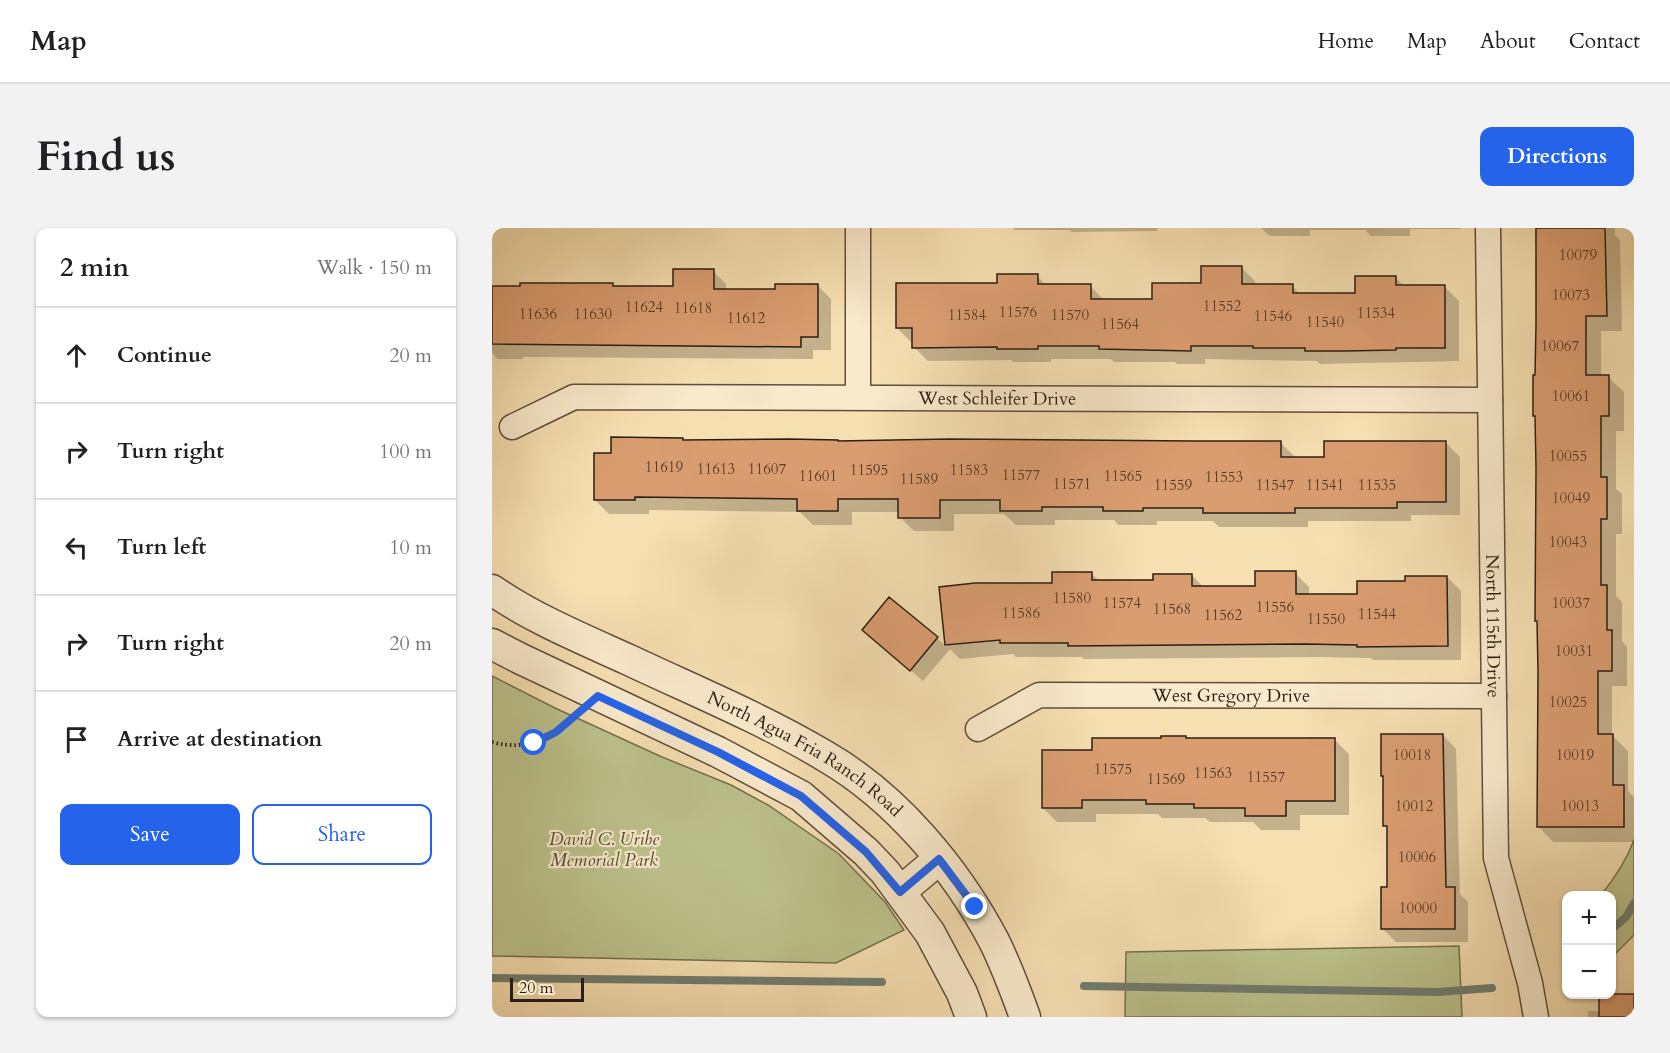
<!DOCTYPE html>
<meta charset="utf-8">
<style>
body{margin:0;font-family:Cardo,serif;background:#f2f2f2;color:#202124}
.controls{position:absolute;right:18px;bottom:18px;display:grid;overflow:hidden;border-radius:12px;box-shadow:0 2px 4px #0004}
.controls button{width:54px;height:54px;display:grid;place-items:center;padding:0;border:0;border-bottom:2px solid #e0e0e0;background:#fff;color:#202124;font:30px sans-serif}
.scale{position:absolute;left:18px;bottom:15px;width:74px;box-sizing:border-box;padding-left:6px;border:3px solid #2c1e16;border-top:0;font-size:16px;line-height:21px;white-space:nowrap;color:#2c1e16;-webkit-text-stroke:4px #f9eacc;paint-order:stroke}
.stop{position:absolute;width:18px;height:18px;margin:-14px;border:4px solid #2563eb;border-radius:50%;background:#fff}
.stop.end{background:#2563eb;border-color:#fff;box-shadow:0 2px 6px #0008}
.list{margin:0;padding:0;list-style:none}
h2{display:flex;justify-content:space-between;align-items:center;height:78px;margin:0;padding:0 24px;font-size:26px}
h2 small{font-size:20px;font-weight:400;color:#757577}
.list li{display:grid;grid-template-columns:39px 1fr auto;gap:18px;align-items:center;box-sizing:border-box;height:96px;padding:0 24px;border-top:2px solid #e0e0e0}
.list b{display:block;font-size:22px;white-space:nowrap}
.list em{font-size:20px;font-style:normal;color:#757577}
.actions{display:flex;gap:12px;padding:18px 24px}
.actions a{flex:1;padding:14px 0;border:2px solid #2563eb;border-radius:12px;text-align:center;font-size:21px;color:#2563eb}
.actions .main{background:#2563eb;color:#fff}
.icon{flex:none;width:33px;height:33px;fill:none;stroke:currentColor;stroke-width:2;stroke-linecap:round;stroke-linejoin:round}
.map{position:relative;flex:none;width:1142px;height:789px;overflow:hidden;border-radius:12px}
header{display:flex;align-items:center;gap:36px;box-sizing:border-box;height:84px;padding:0 30px;background:#fff;border-bottom:2px solid #e0e0e0}
header strong{font-size:28px}
nav{display:flex;gap:33px;margin-inline-start:auto;font-size:21px}
.intro{display:flex;align-items:center;justify-content:space-between;box-sizing:border-box;height:144px;padding:0 36px}
h1{margin:0;font-size:42px}
.button{padding:15px 27px;border-radius:12px;background:#2563eb;color:#fff;font-size:21px;font-weight:700}
main{display:flex;gap:36px;padding:0 36px}
aside{flex:1;background:#fff;border-radius:12px;box-shadow:0 2px 4px #0004}
.map>svg:first-child{display:block}
</style>
<header>
<strong>Map</strong>
<nav><a>Home</a><a>Map</a><a>About</a><a>Contact</a></nav>
</header>
<div class="intro"><h1>Find us</h1><a class="button">Directions</a></div>
<main>
<aside>
<h2>2 min<small>Walk · 150 m</small></h2>
<ul class="list">
<li><svg class="icon" aria-label="ahead" viewBox="0 0 24 24"><path d="M12 20V5M6 11l6-6 6 6"/></svg><div><b>Continue</b></div><em>20 m</em></li>
<li><svg class="icon" aria-label="right" viewBox="0 0 24 24"><path d="M7 20v-9h11M14 6l5 5-5 5"/></svg><div><b>Turn right</b></div><em>100 m</em></li>
<li><svg class="icon" aria-label="left" viewBox="0 0 24 24"><path d="M17 20v-9H6M10 6l-5 5 5 5"/></svg><div><b>Turn left</b></div><em>10 m</em></li>
<li><svg class="icon" aria-label="right" viewBox="0 0 24 24"><path d="M7 20v-9h11M14 6l5 5-5 5"/></svg><div><b>Turn right</b></div><em>20 m</em></li>
<li><svg class="icon" aria-label="arrive" viewBox="0 0 24 24"><path d="M6 21V4h12l-3 4 3 4H6"/></svg><div><b>Arrive at destination</b></div></li>
</ul>
<div class="actions"><a class="main">Save</a><a>Share</a></div>
</aside>
<div class="map">
<svg width="1142" height="789" viewBox="0 0 1142 789">
<rect width="100%" height="100%" fill="#f6dfb1"/>
<filter id="stains"><feTurbulence type="fractalNoise" baseFrequency=".00333" numOctaves="4"/><feColorMatrix values="0 0 0 0 .2 0 0 0 0 .09 0 0 0 0 .02 0 0 0 .5 -.17"/></filter>
<radialGradient id="worn" r=".72"><stop offset=".6" stop-color="#630" stop-opacity="0"/><stop offset="1" stop-color="#630" stop-opacity=".3"/></radialGradient>
<path fill="#bcc28c" stroke="#747051" stroke-width="1.5" d="M 0,448 L 63,480 L 170,529 L 239,557 L 276,577 L 347,626 L 393,674 L 412,702 L 344,735 L 0,728 Z
M 1142,612 L 1142,707 L 1120,729 L 1120,668 L 1109,667 C 1123,650 1134,633 1142,612 Z
M 967,718 L 970,789 L 633,789 L 634,724 Z"/>
<path fill="#0003" d="M 521,0 L 665,0 L 665,3 L 580,4 L 577,2 L 523,2 Z
M 769,0 L 969,0 L 969,1 L 918,1 L 918,8 L 879,8 L 873,2 L 818,2 L 818,8 L 778,8 Z
M 1043,0 L 1123,0 L 1123,7 L 1128,12 L 1130,103 L 1109,103 L 1109,149 L 1116,149 L 1132,164 L 1132,203 L 1124,203 L 1124,261 L 1130,266 L 1130,306 L 1124,306 L 1124,368 L 1130,374 L 1130,413 L 1135,419 L 1135,458 L 1120,458 L 1120,507 L 1136,523 L 1136,563 L 1142,569 L 1142,614 L 1061,614 L 1046,598 L 1047,443 L 1044,149 L 1045,20 L 1043,17 Z
M 749,39 L 763,53 L 763,58 L 800,58 L 808,66 L 864,66 L 904,50 L 913,59 L 953,59 L 967,73 L 967,133 L 828,136 L 825,133 L 713,131 L 713,136 L 685,136 L 683,134 L 622,134 L 619,131 L 559,131 L 559,134 L 521,134 L 519,132 L 436,133 L 422,119 L 422,114 L 419,114 L 405,100 L 507,56 L 545,48 L 555,58 L 598,58 L 613,73 L 661,73 L 711,56 Z
M 221,43 L 234,56 L 234,62 L 284,62 L 326,58 L 339,71 L 339,122 L 321,122 L 321,131 L 31,129 L 31,131 L 6,131 L 0,125 L 0,60 L 120,56 L 124,60 L 182,60 Z
M 190,211 L 193,213 L 788,214 L 802,228 L 802,231 L 834,231 L 954,215 L 968,229 L 968,287 L 919,287 L 919,293 L 816,293 L 816,299 L 727,299 L 721,293 L 665,293 L 665,297 L 626,297 L 622,292 L 563,292 L 563,297 L 524,297 L 512,286 L 462,286 L 462,303 L 422,303 L 408,289 L 408,284 L 360,284 L 360,297 L 321,297 L 308,284 L 157,282 L 157,286 L 117,286 L 103,272 L 121,227 Z
M 803,345 L 817,359 L 817,368 L 867,368 L 915,354 L 955,349 L 969,363 L 969,432 L 881,432 L 879,430 L 828,429 L 592,431 L 589,429 L 524,429 L 521,426 L 468,431 L 458,421 L 431,453 L 372,402 L 398,371 L 455,419 L 449,360 L 561,356 L 600,346 L 607,353 L 662,353 L 700,347 L 711,359 L 764,359 Z
M 951,507 L 964,521 L 968,666 L 976,674 L 976,714 L 904,714 L 890,700 L 897,660 L 897,601 L 893,597 L 893,550 L 890,548 Z
M 695,511 L 843,512 L 857,526 L 857,587 L 808,587 L 808,602 L 769,602 L 761,594 L 718,594 L 713,590 L 670,590 L 666,586 L 604,586 L 604,594 L 565,594 L 551,580 L 602,524 Z
M 1096,783 L 1108,783 L 1142,789 L 1096,789 Z"/>
<g fill="none" stroke-linecap="round" stroke-linejoin="round">
<path stroke="#707d70" stroke-width="8" d="M 1120,701 L 1134,689 L 1142,675
M 0,750 L 390,754
M 592,758 L 946,764 L 1000,760"/>
</g>
<path fill="#da9d70" stroke="#2c1e16" stroke-width="1.5" d="M 1044,0 L 1113,0 L 1115,88 L 1094,88 L 1094,147 L 1117,147 L 1117,188 L 1109,188 L 1109,249 L 1115,249 L 1115,291 L 1109,291 L 1109,357 L 1115,357 L 1115,402 L 1120,402 L 1120,443 L 1106,443 L 1106,506 L 1121,506 L 1121,557 L 1132,557 L 1132,599 L 1045,599 L 1046,443 L 1045,393 L 1043,393 L 1044,240 L 1043,188 L 1041,188 L 1041,147 L 1043,147 L 1044,97 Z
M 709,38 L 750,38 L 750,56 L 801,56 L 801,65 L 863,65 L 863,48 L 904,48 L 904,57 L 953,57 L 953,120 L 904,120 L 904,122 L 852,123 L 813,123 L 813,120 L 761,120 L 761,118 L 699,118 L 699,123 L 607,121 L 607,118 L 546,118 L 546,121 L 505,121 L 505,119 L 420,120 L 420,100 L 404,100 L 404,55 L 505,55 L 505,46 L 546,46 L 546,56 L 599,56 L 599,71 L 660,71 L 660,55 L 709,55 Z
M 181,41 L 222,41 L 222,61 L 283,61 L 283,56 L 326,56 L 326,109 L 309,109 L 309,119 L 0,116 L 0,58 L 28,58 L 28,55 L 121,55 L 121,58 L 181,58 Z
M 119,209 L 191,210 L 191,212 L 297,211 L 346,212 L 346,213 L 457,211 L 701,213 L 789,213 L 789,229 L 832,229 L 832,213 L 954,213 L 954,274 L 905,274 L 905,280 L 803,280 L 803,285 L 711,285 L 711,280 L 651,280 L 651,283 L 611,283 L 611,279 L 550,279 L 550,283 L 508,283 L 508,272 L 448,272 L 448,290 L 406,290 L 406,271 L 346,271 L 346,283 L 305,283 L 305,271 L 143,269 L 143,272 L 102,272 L 102,225 L 119,225 Z
M 763,343 L 804,343 L 804,366 L 865,366 L 865,353 L 913,353 L 913,348 L 955,348 L 956,418 L 865,419 L 865,417 L 813,416 L 576,418 L 576,415 L 508,415 L 508,412 L 453,417 L 447,359 L 483,355 L 560,355 L 560,344 L 600,344 L 600,352 L 661,352 L 661,346 L 700,346 L 700,358 L 763,358 Z
M 397,369 L 446,409 L 418,443 L 370,402 Z
M 889,506 L 951,506 L 954,659 L 963,659 L 963,701 L 889,701 L 889,659 L 895,659 L 895,598 L 891,598 L 891,548 L 889,548 Z
M 669,508 L 694,508 L 694,510 L 843,510 L 843,573 L 794,573 L 794,588 L 753,588 L 753,580 L 702,580 L 702,576 L 654,576 L 654,572 L 590,572 L 590,580 L 550,580 L 550,522 L 600,522 L 600,510 L 669,510 Z
M 1107,766 L 1142,766 L 1142,789 L 1107,789 Z"/>
<g fill="none" stroke-linecap="round" stroke-linejoin="round">
<defs>
<g id="minor">
<path id="s1" d="M 996,0 L 1004,630 L 1038,755 L 1044,789"/>
<path d="M 366,169 L 366,0"/>
<path id="s2" d="M 20,199 L 82,169 L 998,172"/>
<path id="s3" d="M 486,501 L 547,467 L 1002,468"/>
</g>
<g id="tertiary">
<path id="s4" d="M 0,362 C 42,391 91,411 137,432 C 203,463 271,491 333,528 C 404,569 464,641 502,713 C 514,737 524,764 533,789"/>
<path d="M 0,416 L 29,431 L 226,524 L 309,568 L 374,624 L 393,644 L 438,705 L 470,765 L 479,789"/>
<path d="M 408,664 L 447,631"/>
</g>
</defs>
<use href="#minor" stroke="#5e4e3d" stroke-width="27"/>
<use href="#tertiary" stroke="#5e4e3d" stroke-width="33"/>
<path stroke="#2c1e16" stroke-width="4" stroke-dasharray="1.5 3" stroke-linecap="butt" d="M 0,514 C 37,524 58,509 85,486"/>
<use href="#minor" stroke="#f9eacc" stroke-width="24"/>
<use href="#tertiary" stroke="#f9eacc" stroke-width="30"/>
</g>
<g fill="none" stroke-linecap="round" stroke-linejoin="round">
<path stroke="#2563eb" stroke-width="8" d="M 42,515 L 64,504 L 106,468 L 226,524 L 309,568 L 374,624 L 408,664 L 447,631 L 483,679"/>
</g>
<g text-anchor="middle" dominant-baseline="central" stroke-width="4.5" stroke-linejoin="round" paint-order="stroke">
<g font-size="15" fill="#583e2c">
<text x="1086" y="27">10079</text>
<text x="1079" y="67">10073</text>
<text x="730" y="78">11552</text>
<text x="152" y="79">11624</text>
<text x="201" y="80">11618</text>
<text x="526" y="84">11576</text>
<text x="884" y="85">11534</text>
<text x="46" y="86">11636</text>
<text x="101" y="86">11630</text>
<text x="475" y="87">11584</text>
<text x="578" y="87">11570</text>
<text x="781" y="88">11546</text>
<text x="254" y="90">11612</text>
<text x="833" y="94">11540</text>
<text x="628" y="96">11564</text>
<text x="1068" y="118">10067</text>
<text x="1079" y="168">10061</text>
<text x="1076" y="228">10055</text>
<text x="172" y="239">11619</text>
<text x="224" y="241">11613</text>
<text x="275" y="241">11607</text>
<text x="377" y="242">11595</text>
<text x="477" y="242">11583</text>
<text x="529" y="247">11577</text>
<text x="326" y="248">11601</text>
<text x="631" y="248">11565</text>
<text x="732" y="249">11553</text>
<text x="427" y="251">11589</text>
<text x="580" y="256">11571</text>
<text x="681" y="257">11559</text>
<text x="783" y="257">11547</text>
<text x="833" y="257">11541</text>
<text x="885" y="257">11535</text>
<text x="1079" y="270">10049</text>
<text x="1076" y="314">10043</text>
<text x="580" y="370">11580</text>
<text x="630" y="375">11574</text>
<text x="1079" y="375">10037</text>
<text x="783" y="379">11556</text>
<text x="680" y="381">11568</text>
<text x="529" y="385">11586</text>
<text x="885" y="386">11544</text>
<text x="731" y="387">11562</text>
<text x="834" y="391">11550</text>
<text x="1082" y="423">10031</text>
<text x="1076" y="474">10025</text>
<text x="920" y="527">10018</text>
<text x="1083" y="527">10019</text>
<text x="621" y="541">11575</text>
<text x="721" y="545">11563</text>
<text x="774" y="549">11557</text>
<text x="674" y="551">11569</text>
<text x="922" y="578">10012</text>
<text x="1088" y="578">10013</text>
<text x="925" y="629">10006</text>
<text x="926" y="680">10000</text>
</g>
<g font-size="18" fill="#2c1e16" stroke="#f9eacc">
<text stroke="none"><textPath href="#s2" startOffset="492">West Schleifer Drive</textPath></text>
<text stroke="none"><textPath href="#s1" startOffset="398">North 115th Drive</textPath></text>
<text stroke="none"><textPath href="#s3" startOffset="262">West Gregory Drive</textPath></text>
<text stroke="none"><textPath href="#s4" startOffset="354">North Agua Fria Ranch Road</textPath></text>
</g>
<g font-size="18" font-style="italic" fill="#574f39" stroke="#f9eacc">
<text x="112" y="611">David C. Uribe<tspan x="112" dy="21">Memorial Park</tspan></text>
</g>
</g>
<rect width="100%" height="100%" filter="url(#stains)"/>
<rect width="100%" height="100%" fill="url(#worn)"/>
</svg>
<div class="controls">
<button>+</button>
<button>−</button>
</div>
<div class="scale">20 m</div>
<div class="stop" style="left:42px;top:515px"></div>
<div class="stop end" style="left:483px;top:679px"></div>
</div>
</main>
